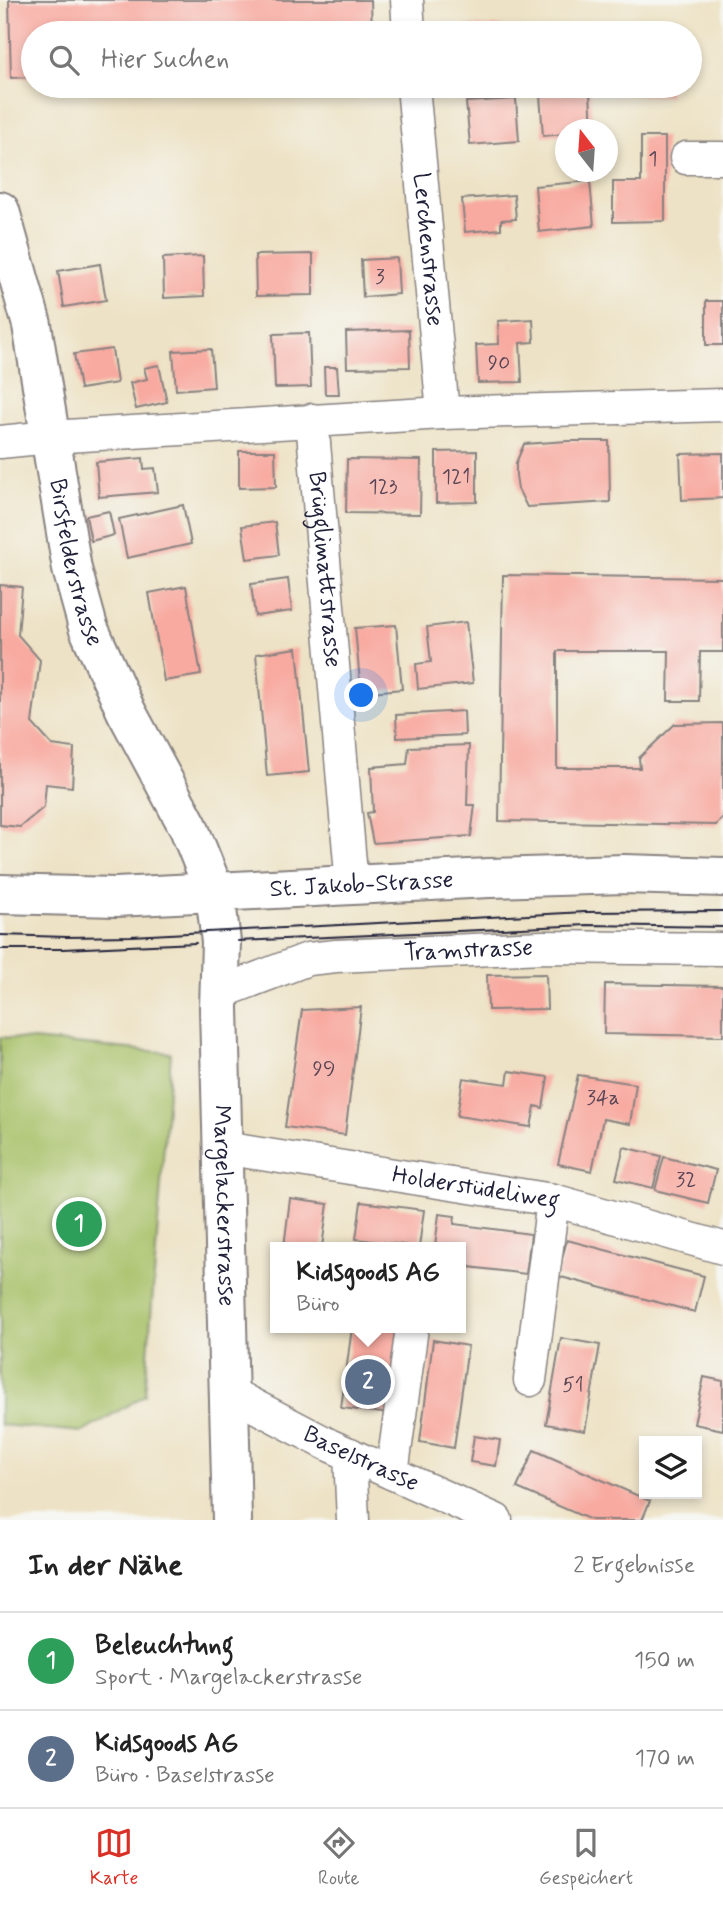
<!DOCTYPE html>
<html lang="de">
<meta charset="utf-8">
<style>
body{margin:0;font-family:Mynerve,sans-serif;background:#f2f2f2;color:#222}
.controls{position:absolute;right:21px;bottom:21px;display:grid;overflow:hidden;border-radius:0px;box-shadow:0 4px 10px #0003}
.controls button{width:63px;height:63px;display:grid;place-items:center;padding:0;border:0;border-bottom:2px solid #e0e0e0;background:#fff;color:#222;font:35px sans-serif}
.compass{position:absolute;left:555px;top:119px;width:63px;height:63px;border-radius:50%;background:#fff;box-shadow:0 4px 10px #0003;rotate:343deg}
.you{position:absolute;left:362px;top:696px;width:24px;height:24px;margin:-18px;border:5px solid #fff;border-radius:50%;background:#1a73e8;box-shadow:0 0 0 10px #1a73e833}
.badge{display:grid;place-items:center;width:46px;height:46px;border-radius:50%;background:#d93025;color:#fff;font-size:23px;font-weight:700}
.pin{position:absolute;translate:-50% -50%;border:4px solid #fff;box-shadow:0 2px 7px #0006}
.popup{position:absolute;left:270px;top:1242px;width:196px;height:91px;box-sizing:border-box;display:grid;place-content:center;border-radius:0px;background:#fff;filter:drop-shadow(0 2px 5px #0005);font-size:23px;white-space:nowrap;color:#767676}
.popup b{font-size:26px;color:#222}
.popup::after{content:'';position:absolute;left:50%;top:100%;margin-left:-14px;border:14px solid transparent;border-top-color:#fff}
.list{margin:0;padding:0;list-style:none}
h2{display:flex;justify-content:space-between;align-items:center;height:91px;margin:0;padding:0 28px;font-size:30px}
h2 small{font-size:23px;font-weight:400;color:#767676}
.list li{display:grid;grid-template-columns:46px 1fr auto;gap:21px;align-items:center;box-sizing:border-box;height:98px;padding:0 28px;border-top:2px solid #e0e0e0}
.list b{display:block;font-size:26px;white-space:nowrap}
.list p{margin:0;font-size:23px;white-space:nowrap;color:#767676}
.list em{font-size:23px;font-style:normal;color:#767676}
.icon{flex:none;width:38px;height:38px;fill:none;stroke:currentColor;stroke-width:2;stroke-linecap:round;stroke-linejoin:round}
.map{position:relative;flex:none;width:723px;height:1520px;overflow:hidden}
.search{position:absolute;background:#fff;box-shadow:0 4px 10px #0003;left:21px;right:21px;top:21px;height:77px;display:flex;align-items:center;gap:18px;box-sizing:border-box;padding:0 24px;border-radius:38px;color:#767676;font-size:26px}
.sheet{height:287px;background:#fff}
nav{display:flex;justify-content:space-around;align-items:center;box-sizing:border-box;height:98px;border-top:2px solid #e0e0e0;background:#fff;font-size:19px;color:#767676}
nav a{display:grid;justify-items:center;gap:4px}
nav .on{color:#d93025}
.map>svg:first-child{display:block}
</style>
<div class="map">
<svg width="723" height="1520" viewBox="0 0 723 1520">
<rect width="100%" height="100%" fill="#f6f6f2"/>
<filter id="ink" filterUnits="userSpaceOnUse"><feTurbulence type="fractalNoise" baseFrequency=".0143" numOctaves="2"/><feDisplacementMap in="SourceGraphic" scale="14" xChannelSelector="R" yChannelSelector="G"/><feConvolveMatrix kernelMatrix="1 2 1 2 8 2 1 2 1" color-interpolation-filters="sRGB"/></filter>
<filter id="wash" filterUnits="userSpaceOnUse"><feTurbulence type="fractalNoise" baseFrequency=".00686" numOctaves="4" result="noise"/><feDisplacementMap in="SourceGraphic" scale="28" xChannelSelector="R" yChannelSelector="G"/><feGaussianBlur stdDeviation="1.57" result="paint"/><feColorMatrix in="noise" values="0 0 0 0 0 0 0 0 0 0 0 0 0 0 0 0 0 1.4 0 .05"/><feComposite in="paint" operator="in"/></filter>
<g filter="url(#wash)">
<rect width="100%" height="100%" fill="#ede2c5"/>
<path fill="#a7c066" stroke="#647150" stroke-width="2" d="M 0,1037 L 171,1053 L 145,1395 L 83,1432 L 0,1425 Z"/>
<g id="blocks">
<path fill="#f8aaa0" d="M 9,0 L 371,0 L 372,33 L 33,33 L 33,77 L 11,78 Z
M 463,26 L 502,26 L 502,33 L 463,33 Z
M 628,86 L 669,86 L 669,96 L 627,95 Z
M 590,92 L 592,130 L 566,130 L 566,134 L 543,136 L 540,95 Z
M 516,99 L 519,141 L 470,145 L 466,102 Z
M 641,137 L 665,137 L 665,221 L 613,222 L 613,182 L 641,182 Z
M 590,181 L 594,226 L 539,232 L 535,186 Z
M 514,195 L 516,219 L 501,220 L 501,229 L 465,232 L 462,199 Z
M 313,254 L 313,295 L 256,296 L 255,255 Z
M 203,256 L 204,296 L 164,298 L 163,258 Z
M 397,258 L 399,294 L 363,297 L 361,260 Z
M 100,264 L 106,300 L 64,307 L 58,271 Z
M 706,301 L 723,301 L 723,345 L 706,345 Z
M 533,319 L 534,342 L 520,343 L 522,382 L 478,383 L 476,345 L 499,344 L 498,321 Z
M 409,330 L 410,367 L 347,368 L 346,332 Z
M 309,333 L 311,387 L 275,388 L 273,334 Z
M 112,349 L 117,383 L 80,389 L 74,354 Z
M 211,349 L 214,387 L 176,390 L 173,351 Z
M 159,365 L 167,402 L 136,409 L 130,383 L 147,379 L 144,368 Z
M 324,367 L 337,367 L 339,394 L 325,394 Z
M 568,441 L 609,441 L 610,502 L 527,507 L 518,489 L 516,476 L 516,463 L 524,444 Z
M 239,451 L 275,451 L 276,487 L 239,488 Z
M 477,451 L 477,502 L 436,503 L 436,452 Z
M 723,453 L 723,498 L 682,500 L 680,454 Z
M 143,458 L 144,469 L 155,468 L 158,492 L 99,497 L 96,462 Z
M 347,459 L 421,460 L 420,514 L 346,513 Z
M 183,505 L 191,544 L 127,558 L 119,519 Z
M 109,511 L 114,535 L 91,541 L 86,516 Z
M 275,522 L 279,555 L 247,559 L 242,526 Z
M 503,575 L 723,578 L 723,652 L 700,652 L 699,701 L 668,701 L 669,651 L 557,651 L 557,768 L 640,768 L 639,758 L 675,724 L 723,723 L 723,817 L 716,825 L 499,821 Z
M 288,579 L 292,611 L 255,616 L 251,584 Z
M 0,585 L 22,587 L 18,635 L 40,660 L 32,723 L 52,745 L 74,748 L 72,787 L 46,784 L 44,807 L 20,827 L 0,825 Z
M 186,586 L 201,675 L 164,681 L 149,593 Z
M 466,622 L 473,683 L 418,689 L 416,664 L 431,662 L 427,627 Z
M 396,625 L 402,689 L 361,693 L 355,628 Z
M 297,648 L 309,772 L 267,776 L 256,654 Z
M 464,711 L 465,735 L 397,738 L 396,715 Z
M 469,745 L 467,805 L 475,805 L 471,836 L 373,843 L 367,813 L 373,812 L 371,767 L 407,764 L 409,747 Z
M 546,974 L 547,1009 L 488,1010 L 487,975 Z
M 605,984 L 723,986 L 723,1036 L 604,1034 Z
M 361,1007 L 345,1135 L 285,1127 L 302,1010 Z
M 509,1071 L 548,1077 L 543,1108 L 535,1106 L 531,1127 L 457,1116 L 463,1078 L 507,1084 Z
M 578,1075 L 636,1084 L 630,1124 L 603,1119 L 592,1171 L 558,1164 Z
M 624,1147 L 661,1156 L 653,1188 L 616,1179 Z
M 664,1157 L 716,1170 L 708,1203 L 655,1190 Z
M 290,1199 L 328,1204 L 322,1247 L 284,1247 Z
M 361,1202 L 424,1210 L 419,1247 L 356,1239 Z
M 439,1214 L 455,1216 L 454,1224 L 531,1234 L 526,1274 L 461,1266 L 461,1247 L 435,1247 Z
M 567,1240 L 704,1276 L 695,1312 L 557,1276 Z
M 352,1328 L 402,1328 L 390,1414 L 341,1408 Z
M 561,1338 L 600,1345 L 585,1431 L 546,1424 Z
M 433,1340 L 468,1346 L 454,1448 L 420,1442 Z
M 704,1377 L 723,1381 L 723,1430 L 694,1424 Z
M 474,1436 L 500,1440 L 496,1466 L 470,1462 Z
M 534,1450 L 650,1501 L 642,1520 L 591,1520 L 517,1488 Z"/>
</g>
</g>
<g filter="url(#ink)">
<use href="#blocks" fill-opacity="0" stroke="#888280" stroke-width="2"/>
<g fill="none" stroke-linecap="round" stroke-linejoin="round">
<defs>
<g id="minor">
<path d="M 407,0 L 409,33"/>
<path id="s1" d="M 413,86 L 443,413"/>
<path d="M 686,158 L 723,158"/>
<path id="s2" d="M 312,420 L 352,886"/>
<path d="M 0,442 L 50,437 L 443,413 L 723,405"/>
<path id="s3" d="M 219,993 L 308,959 L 336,956 L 543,947 L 723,949"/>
<path id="s4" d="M 223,1148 L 553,1200 L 723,1248"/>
<path d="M 530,1380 L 553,1200"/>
<path id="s5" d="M 228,1392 L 329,1445 L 496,1520"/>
<path d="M 350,1454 L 353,1520"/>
<path d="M 392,1473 L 412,1328"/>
</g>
<g id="major">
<path id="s6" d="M 0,211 L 32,325 L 72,569 L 88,627 L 126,711 L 188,826 L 215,893 L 221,942 L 219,1008 L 232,1520"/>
<path id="s7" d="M 0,894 L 116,897 L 489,878 L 624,874 L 723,877"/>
</g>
</defs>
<use href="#minor" stroke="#888280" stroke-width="35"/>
<use href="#major" stroke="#888280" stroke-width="42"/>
<use href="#minor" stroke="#fff" stroke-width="32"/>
<use href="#major" stroke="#fff" stroke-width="38"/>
<path stroke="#22223b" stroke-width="2" d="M 0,935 L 67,937 L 131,936 L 585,912 L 723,911
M 238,941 L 587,925 L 723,927
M 0,949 L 63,949 L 196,943"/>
</g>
</g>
<g text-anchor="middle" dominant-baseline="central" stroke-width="7" stroke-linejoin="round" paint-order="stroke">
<g font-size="21" fill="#584454">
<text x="653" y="159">1</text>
<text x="380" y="277">3</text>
<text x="499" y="363">90</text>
<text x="456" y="477">121</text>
<text x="383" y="487">123</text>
<text x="324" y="1069">99</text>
<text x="603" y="1098">34a</text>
<text x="686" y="1180">32</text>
<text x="573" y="1385">51</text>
</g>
<g font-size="24" fill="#22223b" stroke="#f6f6f2">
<text stroke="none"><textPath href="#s1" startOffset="164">Lerchenstrasse</textPath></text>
<text stroke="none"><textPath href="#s6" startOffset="360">Birsfelderstrasse</textPath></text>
<text stroke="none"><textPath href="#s2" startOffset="150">Brügglimattstrasse</textPath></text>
<text stroke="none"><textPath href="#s7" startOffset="362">St. Jakob-Strasse</textPath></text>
<text stroke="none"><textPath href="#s3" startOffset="256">Tramstrasse</textPath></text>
<text stroke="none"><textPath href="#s4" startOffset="256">Holderstüdeliweg</textPath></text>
<text stroke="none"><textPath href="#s6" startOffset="1034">Margelackerstrasse</textPath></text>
<text stroke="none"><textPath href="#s5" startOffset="149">Baselstrasse</textPath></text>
</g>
</g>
</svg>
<div class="controls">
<button><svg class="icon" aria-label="layers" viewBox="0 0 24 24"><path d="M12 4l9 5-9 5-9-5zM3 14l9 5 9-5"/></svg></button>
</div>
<svg class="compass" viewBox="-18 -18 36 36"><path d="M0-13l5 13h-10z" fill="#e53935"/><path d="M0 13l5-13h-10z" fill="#767676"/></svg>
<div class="you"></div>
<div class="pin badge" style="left:79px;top:1224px;background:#2e9e5b">1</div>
<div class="pin badge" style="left:368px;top:1382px;background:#5c6f8a">2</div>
<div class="popup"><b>Kidsgoods AG</b>Büro</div>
<div class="search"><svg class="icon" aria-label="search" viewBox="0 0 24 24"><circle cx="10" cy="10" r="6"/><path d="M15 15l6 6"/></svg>Hier suchen</div>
</div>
<section class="sheet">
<h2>In der Nähe<small>2 Ergebnisse</small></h2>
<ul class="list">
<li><span class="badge" style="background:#2e9e5b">1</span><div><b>Beleuchtung</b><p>Sport · Margelackerstrasse</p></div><em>150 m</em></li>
<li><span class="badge" style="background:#5c6f8a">2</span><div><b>Kidsgoods AG</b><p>Büro · Baselstrasse</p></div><em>170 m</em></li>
</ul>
</section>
<nav>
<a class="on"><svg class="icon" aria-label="map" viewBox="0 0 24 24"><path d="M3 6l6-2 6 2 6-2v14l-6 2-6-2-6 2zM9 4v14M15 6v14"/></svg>Karte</a>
<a><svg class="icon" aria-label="directions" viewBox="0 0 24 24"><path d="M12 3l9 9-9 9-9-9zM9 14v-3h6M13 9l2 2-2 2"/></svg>Route</a>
<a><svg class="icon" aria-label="saved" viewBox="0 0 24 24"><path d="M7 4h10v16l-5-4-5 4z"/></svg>Gespeichert</a>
</nav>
